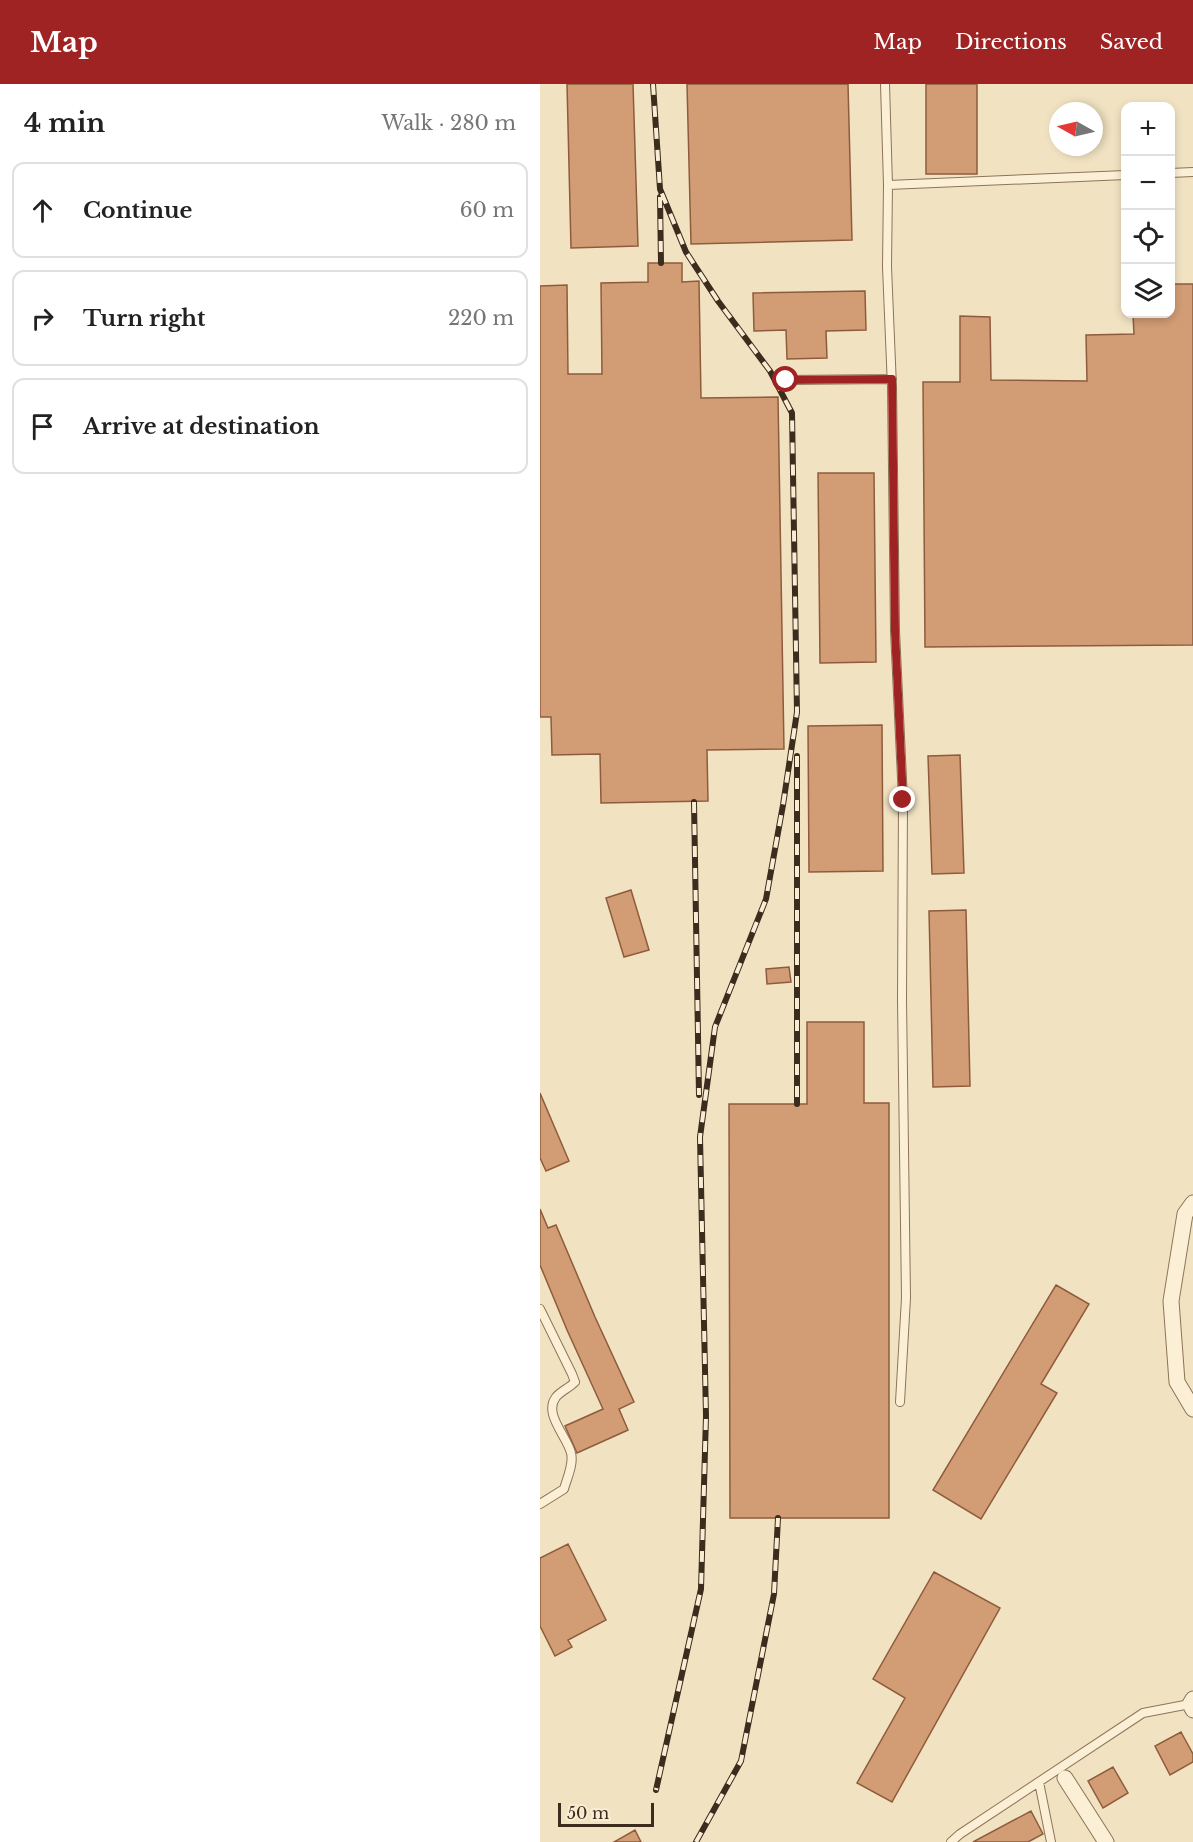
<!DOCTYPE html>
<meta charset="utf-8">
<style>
body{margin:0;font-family:"Libre Baskerville",serif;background:#f6f6f6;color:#222}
.controls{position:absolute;right:18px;top:18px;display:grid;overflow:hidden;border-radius:12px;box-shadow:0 3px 9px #0003}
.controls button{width:54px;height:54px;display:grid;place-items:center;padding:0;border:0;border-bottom:2px solid #e0e0e0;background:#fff;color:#222;font:30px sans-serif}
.compass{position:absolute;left:509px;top:18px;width:54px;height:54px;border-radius:50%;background:#fff;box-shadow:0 3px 9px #0003;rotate:278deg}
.scale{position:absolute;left:18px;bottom:15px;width:96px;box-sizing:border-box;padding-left:6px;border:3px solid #3b2c1d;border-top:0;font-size:16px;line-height:21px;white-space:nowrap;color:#3b2c1d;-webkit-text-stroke:4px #f8edd2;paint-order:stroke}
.stop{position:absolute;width:18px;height:18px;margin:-14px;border:4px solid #a02324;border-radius:50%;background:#fff}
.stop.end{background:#a02324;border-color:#fff;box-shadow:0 2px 6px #0008}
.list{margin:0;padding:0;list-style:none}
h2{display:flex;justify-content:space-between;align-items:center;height:78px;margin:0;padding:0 24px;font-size:26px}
h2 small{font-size:20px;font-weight:400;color:#767676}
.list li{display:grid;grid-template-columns:39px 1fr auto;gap:18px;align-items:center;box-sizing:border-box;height:96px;margin:0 12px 12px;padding:0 12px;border:2px solid #e0e0e0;border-radius:12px}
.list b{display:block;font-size:22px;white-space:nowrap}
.list em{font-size:20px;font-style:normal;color:#767676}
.icon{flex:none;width:33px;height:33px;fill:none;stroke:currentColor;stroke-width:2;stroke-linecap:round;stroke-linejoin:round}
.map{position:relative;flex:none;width:653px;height:1758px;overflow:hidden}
header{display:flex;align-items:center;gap:36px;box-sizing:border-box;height:84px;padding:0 30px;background:#a02324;color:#fff}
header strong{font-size:28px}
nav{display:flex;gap:33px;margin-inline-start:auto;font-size:21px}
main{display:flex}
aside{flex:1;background:#fff}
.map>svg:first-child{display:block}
</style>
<header>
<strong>Map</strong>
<nav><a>Map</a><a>Directions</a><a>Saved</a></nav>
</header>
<main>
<aside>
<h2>4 min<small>Walk · 280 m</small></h2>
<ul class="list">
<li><svg class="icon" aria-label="ahead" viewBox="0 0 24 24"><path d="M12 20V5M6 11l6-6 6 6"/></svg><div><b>Continue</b></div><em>60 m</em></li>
<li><svg class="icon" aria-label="right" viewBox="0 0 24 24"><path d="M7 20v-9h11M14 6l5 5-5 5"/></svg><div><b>Turn right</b></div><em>220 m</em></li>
<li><svg class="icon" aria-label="arrive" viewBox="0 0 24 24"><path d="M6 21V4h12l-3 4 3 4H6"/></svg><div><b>Arrive at destination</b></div></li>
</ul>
</aside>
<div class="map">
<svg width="653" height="1758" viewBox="0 0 653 1758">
<rect width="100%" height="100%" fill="#f1e3c2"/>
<path fill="#d29c75" stroke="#8e5c3c" stroke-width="1.5" d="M 27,0 L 93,0 L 98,162 L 31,164 Z
M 147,0 L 308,0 L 312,156 L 151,160 Z
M 386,0 L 437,0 L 437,90 L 386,90 Z
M 108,179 L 142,179 L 142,198 L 159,197 L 161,314 L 238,313 L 244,665 L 167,666 L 168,717 L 61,719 L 60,670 L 12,671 L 11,633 L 0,633 L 0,202 L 27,201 L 28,290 L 62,290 L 61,199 L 108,198 Z
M 630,200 L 653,200 L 653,561 L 385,563 L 383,298 L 420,298 L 420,232 L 450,233 L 451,296 L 547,297 L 546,251 L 594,250 L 593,230 L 630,230 Z
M 325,207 L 326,246 L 286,247 L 287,274 L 247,275 L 246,246 L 214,247 L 213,209 Z
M 278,389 L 334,389 L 336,578 L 280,579 Z
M 342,641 L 343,787 L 269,788 L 268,642 Z
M 420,671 L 424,789 L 392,790 L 388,672 Z
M 91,806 L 109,866 L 84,873 L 66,814 Z
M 426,826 L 430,1002 L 393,1003 L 389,827 Z
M 249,883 L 251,898 L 227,900 L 226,885 Z
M 267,938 L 324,938 L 324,1019 L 349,1019 L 349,1434 L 190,1434 L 189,1020 L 267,1020 Z
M 0,1009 L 29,1077 L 6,1087 L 0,1074 Z
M 0,1125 L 8,1144 L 16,1141 L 55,1233 L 94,1318 L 79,1325 L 88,1346 L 37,1369 L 25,1342 L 63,1325 L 27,1246 L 0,1181 Z
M 516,1201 L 549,1220 L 501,1300 L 517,1309 L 441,1435 L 393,1406 Z
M 28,1460 L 66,1536 L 28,1556 L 32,1563 L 15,1572 L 0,1542 L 0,1474 Z
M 394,1488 L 460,1524 L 352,1718 L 317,1699 L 365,1614 L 333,1595 Z
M 641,1648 L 653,1670 L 653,1678 L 630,1691 L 615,1662 Z
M 573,1683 L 588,1709 L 563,1724 L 548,1697 Z
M 491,1727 L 503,1750 L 488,1758 L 433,1758 Z
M 95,1746 L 101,1758 L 74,1758 Z"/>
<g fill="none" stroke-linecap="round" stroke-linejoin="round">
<defs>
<path id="service" d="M 345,0 L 348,101 L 586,91
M 630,89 L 653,88
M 348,101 L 347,183 L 352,303 L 355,547 L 363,716 L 362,916 L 366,1214 L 360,1318
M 246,296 L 352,295
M 0,1225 L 32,1290 L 35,1298 C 29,1304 21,1307 16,1313 C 3,1330 27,1352 31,1369 C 34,1380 27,1394 24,1405 L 0,1420
M 499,1698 L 511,1758
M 411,1758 L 420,1750 L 603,1629 L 650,1620"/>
<path id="minor" d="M 653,1119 L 645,1130 L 631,1217 L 637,1298 L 653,1325
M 653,1615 L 650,1620 L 653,1626
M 525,1694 L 566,1758"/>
</defs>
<use href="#service" stroke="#8d7458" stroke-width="10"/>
<use href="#minor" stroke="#8d7458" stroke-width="17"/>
<use href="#service" stroke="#fbf0d6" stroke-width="8"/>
<use href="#minor" stroke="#fbf0d6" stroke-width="15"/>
<defs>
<path id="rail" d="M 113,0 L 120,105 L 146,168 L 178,217 L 230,287 L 252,329 L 257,628 L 243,721 L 226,815 L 175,943 L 160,1053 L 166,1332 L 161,1505 L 116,1706
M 120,113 L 121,179
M 257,672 L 257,1020
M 154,718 L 159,1011
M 156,1758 L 201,1677 L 234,1510 L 238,1434"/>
</defs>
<use href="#rail" stroke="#3b2c1d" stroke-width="6"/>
<use href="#rail" stroke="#f8edd2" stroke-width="4" stroke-dasharray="11" stroke-linecap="butt"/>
</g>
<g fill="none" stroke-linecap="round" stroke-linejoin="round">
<path stroke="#a02324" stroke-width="8" d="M 246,296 L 352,295 L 355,547 L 363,716"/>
</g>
</svg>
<div class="controls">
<button>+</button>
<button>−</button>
<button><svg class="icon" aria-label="locate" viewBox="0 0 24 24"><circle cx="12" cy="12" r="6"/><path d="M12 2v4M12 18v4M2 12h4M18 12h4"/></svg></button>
<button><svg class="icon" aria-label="layers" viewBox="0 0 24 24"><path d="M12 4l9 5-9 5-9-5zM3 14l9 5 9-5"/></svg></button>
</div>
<svg class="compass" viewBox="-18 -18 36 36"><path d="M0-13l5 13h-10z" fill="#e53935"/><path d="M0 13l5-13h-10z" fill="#767676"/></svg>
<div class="scale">50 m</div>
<div class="stop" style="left:246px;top:296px"></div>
<div class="stop end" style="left:363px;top:716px"></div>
</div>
</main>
